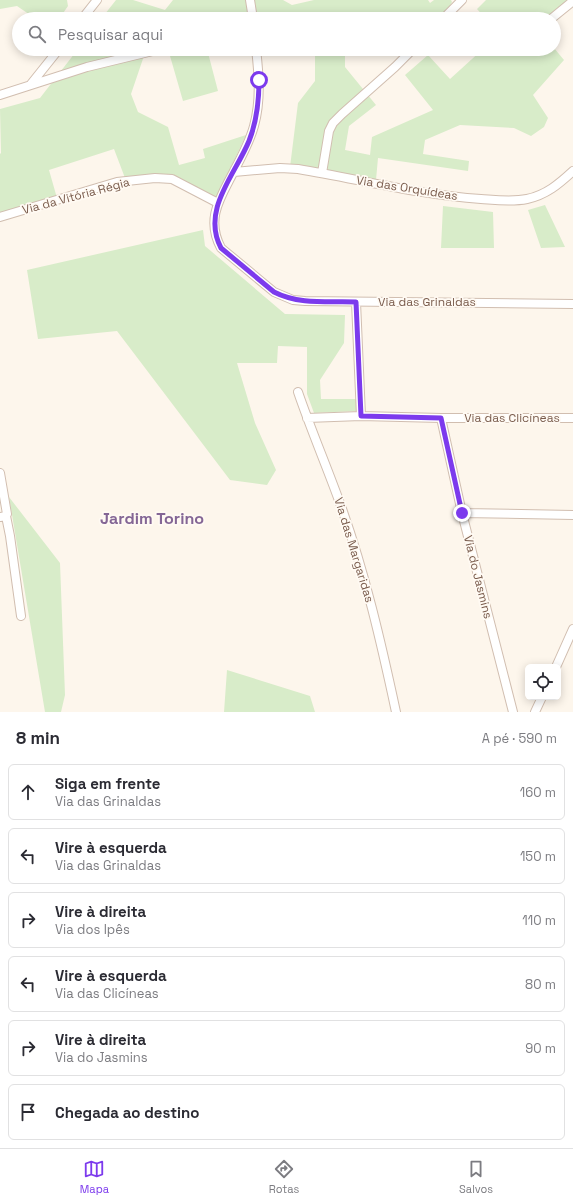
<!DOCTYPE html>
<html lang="pt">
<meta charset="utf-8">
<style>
body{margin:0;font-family:"Space Grotesk",sans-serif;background:#f7f7f7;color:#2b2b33}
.controls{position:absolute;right:12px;bottom:12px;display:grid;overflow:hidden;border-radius:6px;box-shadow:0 2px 10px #0003}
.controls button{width:36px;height:36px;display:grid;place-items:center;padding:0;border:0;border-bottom:1px solid #e1e1e2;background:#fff;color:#2b2b33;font:20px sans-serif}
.stop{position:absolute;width:12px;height:12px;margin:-9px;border:3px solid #7c3aed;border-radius:50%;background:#fff}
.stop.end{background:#7c3aed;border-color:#fff;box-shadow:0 1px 4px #0008}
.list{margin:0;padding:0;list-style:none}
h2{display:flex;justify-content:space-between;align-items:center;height:52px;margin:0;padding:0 16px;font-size:17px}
h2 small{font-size:13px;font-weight:400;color:#7c7c81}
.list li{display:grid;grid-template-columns:26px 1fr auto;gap:12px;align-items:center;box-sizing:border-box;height:56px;margin:0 8px 8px;padding:0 8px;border:1px solid #e1e1e2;border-radius:6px}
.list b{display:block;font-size:15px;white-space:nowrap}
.list p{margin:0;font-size:13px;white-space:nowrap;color:#7c7c81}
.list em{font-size:13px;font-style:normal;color:#7c7c81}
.icon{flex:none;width:22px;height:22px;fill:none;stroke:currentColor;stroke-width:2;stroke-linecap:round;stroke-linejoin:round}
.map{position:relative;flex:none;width:573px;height:712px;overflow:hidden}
.search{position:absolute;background:#fff;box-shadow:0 2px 10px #0003;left:12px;right:12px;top:12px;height:44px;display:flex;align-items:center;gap:10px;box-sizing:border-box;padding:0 14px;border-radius:22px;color:#7c7c81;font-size:15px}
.sheet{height:436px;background:#fff}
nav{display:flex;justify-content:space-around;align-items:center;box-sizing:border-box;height:56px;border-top:1px solid #e1e1e2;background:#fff;font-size:11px;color:#7c7c81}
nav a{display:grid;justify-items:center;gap:2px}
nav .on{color:#7c3aed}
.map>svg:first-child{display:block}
</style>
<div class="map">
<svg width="573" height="712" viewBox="0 0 573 712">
<rect width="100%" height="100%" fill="#fdf6ec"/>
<path fill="#d8ecc9" d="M 0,0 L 67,0 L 68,6 L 59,19 L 36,19 L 17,6 L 0,9 Z
M 116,0 L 133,0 L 165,10 L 173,0 L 283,0 L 292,5 L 314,0 L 428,0 L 430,3 L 434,0 L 451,0 L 452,2 L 443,19 L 101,19 Z
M 486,0 L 567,0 L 547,19 L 486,19 L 477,9 Z
M 554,48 L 564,60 L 533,95 L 548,118 L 544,127 L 531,136 L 514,128 L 460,125 L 425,140 L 423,154 L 469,161 L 468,171 L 378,158 L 376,180 L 290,167 L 298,103 L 315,81 L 315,49 L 345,49 L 345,67 L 376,105 L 349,126 L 345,150 L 370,155 L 372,137 L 433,110 L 405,75 L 428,55 L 450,79 L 483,49 L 554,49 Z
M 78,49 L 149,49 L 146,50 L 131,94 L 138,112 L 168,127 L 179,165 L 205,158 L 203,149 L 246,135 L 217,198 L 173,176 L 125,178 L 114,149 L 49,170 L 57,198 L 0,216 L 0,154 L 1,153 L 0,109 L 40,98 Z
M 168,49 L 207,49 L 218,91 L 183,101 Z
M 545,205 L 565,247 L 541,248 L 528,210 Z
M 443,206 L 493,212 L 494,248 L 441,248 Z
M 203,230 L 205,246 L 285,314 L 345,315 L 344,343 L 320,380 L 321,399 L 357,399 L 357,411 L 314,413 L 307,394 L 307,347 L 278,346 L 277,363 L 237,363 L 255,423 L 276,470 L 267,485 L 230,480 L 117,331 L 38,339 L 27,270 Z
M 9,497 L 60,563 L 65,695 L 61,712 L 45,712 Z
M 227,670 L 310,696 L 315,712 L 224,712 Z"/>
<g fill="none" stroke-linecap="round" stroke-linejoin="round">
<defs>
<path id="minor" d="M 250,0 L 253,19
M 82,19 L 97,0
M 443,19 L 462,0
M 551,19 L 573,1
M 256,49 C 259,74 261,101 254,126 C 250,141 242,156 234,171 C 221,197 205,218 221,248 L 274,292 L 293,300 L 305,301 L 573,304
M 31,84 L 59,49
M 0,95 L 87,67 L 161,49
M 234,172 L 280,168 L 298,169 C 359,179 419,195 481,199 C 496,200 512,202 527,199 C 546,195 559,184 573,171
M 322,173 L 329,131 L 333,123 L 342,114 L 395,67 L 413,49
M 0,217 L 117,182 L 155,178 L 172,179 L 218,203
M 356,302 L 361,416
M 298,392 C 311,430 327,467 341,506 C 365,573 381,642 396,712
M 307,418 L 361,416 L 441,418 L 573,418
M 441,418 L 462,513 L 513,712
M 0,473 L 7,514 L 6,516 L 0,517
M 462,513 L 573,515
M 6,516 L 10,536 L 21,616
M 556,667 L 573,629
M 535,712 L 542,697"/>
</defs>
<use href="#minor" stroke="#d1beb0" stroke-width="10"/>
<use href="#minor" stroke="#fff" stroke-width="8"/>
</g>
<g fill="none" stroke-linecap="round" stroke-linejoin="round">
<path stroke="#7c3aed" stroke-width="5" d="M 259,80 C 259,101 257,121 249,141 C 235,175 201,210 221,248 L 274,292 C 299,305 329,301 356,302 L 361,416 L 441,418 L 462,513"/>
</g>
<g text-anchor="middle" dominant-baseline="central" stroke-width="3.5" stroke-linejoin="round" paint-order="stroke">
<g font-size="12" fill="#7a5c4d" stroke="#fffaf3">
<text transform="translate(407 188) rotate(9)">Via das Orquídeas</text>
<text transform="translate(76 196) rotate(-15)">Via da Vitória Régia</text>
<text x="427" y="302">Via das Grinaldas</text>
<text x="512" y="418">Via das Clicíneas</text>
<text transform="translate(354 550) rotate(73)">Via das Margaridas</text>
<text transform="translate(478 577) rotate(76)">Via do Jasmins</text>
</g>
<g font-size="16" font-weight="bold" fill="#846695" stroke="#fffaf3">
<text x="152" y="518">Jardim Torino</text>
</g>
</g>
</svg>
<div class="controls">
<button><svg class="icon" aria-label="locate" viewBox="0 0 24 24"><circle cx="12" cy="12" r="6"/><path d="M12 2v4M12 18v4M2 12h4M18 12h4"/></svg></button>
</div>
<div class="stop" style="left:259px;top:80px"></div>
<div class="stop end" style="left:462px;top:513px"></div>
<div class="search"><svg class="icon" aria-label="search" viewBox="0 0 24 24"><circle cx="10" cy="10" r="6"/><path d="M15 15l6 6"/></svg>Pesquisar aqui</div>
</div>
<section class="sheet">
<h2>8 min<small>A pé · 590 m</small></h2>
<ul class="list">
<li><svg class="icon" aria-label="ahead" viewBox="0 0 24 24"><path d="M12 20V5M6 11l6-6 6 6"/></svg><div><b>Siga em frente</b><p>Via das Grinaldas</p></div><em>160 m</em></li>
<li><svg class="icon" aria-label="left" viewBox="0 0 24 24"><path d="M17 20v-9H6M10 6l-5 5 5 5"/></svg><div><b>Vire à esquerda</b><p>Via das Grinaldas</p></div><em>150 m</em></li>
<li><svg class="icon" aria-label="right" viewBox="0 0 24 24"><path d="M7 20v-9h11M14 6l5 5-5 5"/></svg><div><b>Vire à direita</b><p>Via dos Ipês</p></div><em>110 m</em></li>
<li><svg class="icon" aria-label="left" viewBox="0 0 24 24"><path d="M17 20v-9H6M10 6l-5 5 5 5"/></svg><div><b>Vire à esquerda</b><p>Via das Clicíneas</p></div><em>80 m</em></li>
<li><svg class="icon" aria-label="right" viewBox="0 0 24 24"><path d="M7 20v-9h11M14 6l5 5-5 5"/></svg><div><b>Vire à direita</b><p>Via do Jasmins</p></div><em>90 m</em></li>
<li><svg class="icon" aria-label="arrive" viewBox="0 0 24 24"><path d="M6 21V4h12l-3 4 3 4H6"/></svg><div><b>Chegada ao destino</b></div></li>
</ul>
</section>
<nav>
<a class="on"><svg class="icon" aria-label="map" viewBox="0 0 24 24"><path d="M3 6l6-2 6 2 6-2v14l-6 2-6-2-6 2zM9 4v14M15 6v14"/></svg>Mapa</a>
<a><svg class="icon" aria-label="directions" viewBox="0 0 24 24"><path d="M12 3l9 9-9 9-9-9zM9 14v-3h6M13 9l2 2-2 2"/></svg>Rotas</a>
<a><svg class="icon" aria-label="saved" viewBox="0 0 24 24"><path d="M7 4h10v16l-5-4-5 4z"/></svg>Salvos</a>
</nav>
